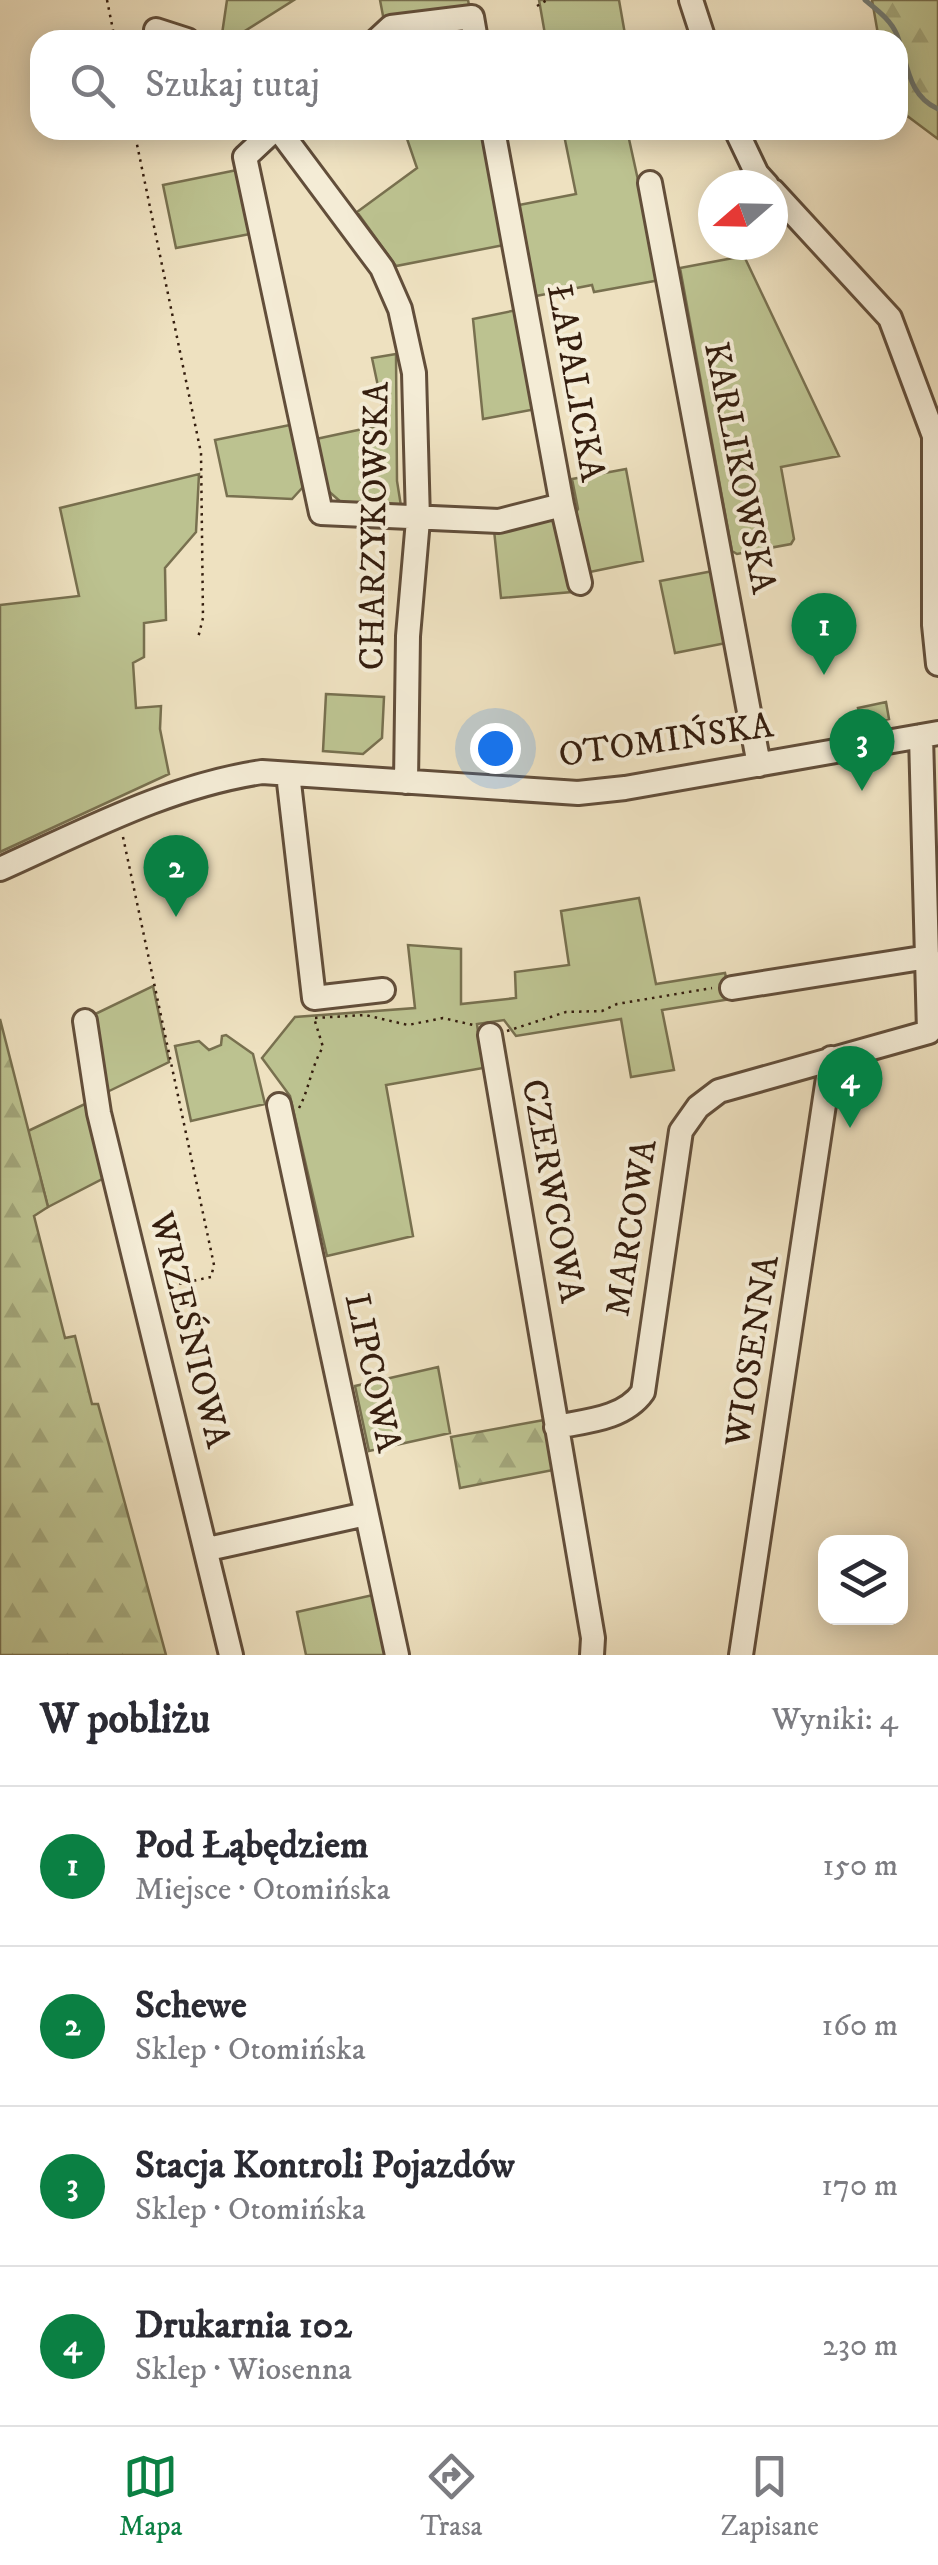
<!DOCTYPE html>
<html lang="pl">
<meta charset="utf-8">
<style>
body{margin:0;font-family:"IM FELL DW Pica",serif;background:#f7f7f7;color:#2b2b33}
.controls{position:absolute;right:30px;bottom:30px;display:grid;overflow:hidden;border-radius:20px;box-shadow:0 5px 25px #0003}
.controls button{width:90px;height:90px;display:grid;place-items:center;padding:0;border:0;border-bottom:2px solid #e1e1e2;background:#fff;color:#2b2b33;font:50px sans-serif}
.compass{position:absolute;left:698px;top:170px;width:90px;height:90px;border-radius:50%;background:#fff;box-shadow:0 5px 25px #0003;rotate:250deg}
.you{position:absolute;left:495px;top:748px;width:35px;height:35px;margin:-25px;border:8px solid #fff;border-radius:50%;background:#1a73e8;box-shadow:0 0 0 15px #1a73e833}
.badge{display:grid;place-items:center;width:65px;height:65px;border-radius:50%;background:#0b8043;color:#fff;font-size:32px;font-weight:700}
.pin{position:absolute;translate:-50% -82px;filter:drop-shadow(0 2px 5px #0008)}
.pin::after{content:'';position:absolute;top:52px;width:35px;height:30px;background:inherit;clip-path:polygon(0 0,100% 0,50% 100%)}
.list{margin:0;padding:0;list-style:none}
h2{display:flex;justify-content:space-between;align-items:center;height:130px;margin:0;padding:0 40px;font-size:42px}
h2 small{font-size:32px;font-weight:400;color:#7c7c81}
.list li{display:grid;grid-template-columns:65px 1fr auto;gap:30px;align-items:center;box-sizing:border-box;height:160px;padding:0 40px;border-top:2px solid #e1e1e2}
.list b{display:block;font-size:38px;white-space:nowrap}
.list p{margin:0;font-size:32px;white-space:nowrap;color:#7c7c81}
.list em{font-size:32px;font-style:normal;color:#7c7c81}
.icon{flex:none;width:55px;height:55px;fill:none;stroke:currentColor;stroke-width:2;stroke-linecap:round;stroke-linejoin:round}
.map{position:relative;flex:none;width:938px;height:1655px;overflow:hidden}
.search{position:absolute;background:#fff;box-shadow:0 5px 25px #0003;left:30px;right:30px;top:30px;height:110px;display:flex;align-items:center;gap:25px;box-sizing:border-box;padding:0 35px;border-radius:30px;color:#7c7c81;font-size:38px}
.sheet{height:770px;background:#fff}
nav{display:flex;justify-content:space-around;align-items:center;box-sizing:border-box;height:140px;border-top:2px solid #e1e1e2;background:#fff;font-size:28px;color:#7c7c81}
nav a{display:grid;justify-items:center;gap:5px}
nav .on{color:#0b8043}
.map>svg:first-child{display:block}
</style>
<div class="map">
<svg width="938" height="1655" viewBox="0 0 938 1655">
<defs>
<pattern id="forest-firs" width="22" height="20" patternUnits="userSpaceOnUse" patternTransform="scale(2.5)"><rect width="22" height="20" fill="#bcc290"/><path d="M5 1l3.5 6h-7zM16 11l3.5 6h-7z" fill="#a2a67b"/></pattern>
</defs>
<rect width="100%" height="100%" fill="#eee1c0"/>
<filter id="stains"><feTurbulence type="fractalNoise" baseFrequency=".002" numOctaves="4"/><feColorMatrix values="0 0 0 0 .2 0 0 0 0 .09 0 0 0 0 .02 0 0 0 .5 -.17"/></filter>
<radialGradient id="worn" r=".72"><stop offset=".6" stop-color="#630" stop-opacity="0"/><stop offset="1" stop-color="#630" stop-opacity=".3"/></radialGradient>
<path fill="#bcc290" stroke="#78704f" stroke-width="2.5" d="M 227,0 L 294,0 L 232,39 L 222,34 Z
M 380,0 L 468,0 L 469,5 L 384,21 Z
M 539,0 L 619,0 L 626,40 L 546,40 Z
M 404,130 L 482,130 L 504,245 L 396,266 L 357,212 L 417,168 Z
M 563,130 L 627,130 L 660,280 L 594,292 L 592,285 L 536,296 L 519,205 L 576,194 Z
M 237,170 L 250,234 L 176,248 L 163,185 Z
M 744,256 L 839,456 L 781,467 L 794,539 L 791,544 L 737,554 L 732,551 L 680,268 Z
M 517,310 L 536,409 L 483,419 L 473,319 Z
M 396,354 L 397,481 L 401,506 L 342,503 L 325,488 L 316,439 L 386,424 L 372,358 Z
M 290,425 L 303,487 L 292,499 L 227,496 L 215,440 Z
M 626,469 L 643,561 L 585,573 L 574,515 L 578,509 L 572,479 Z
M 199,474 L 196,532 L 165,568 L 166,620 L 144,623 L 144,657 L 133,663 L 136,708 L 161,706 L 160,729 L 169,774 L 0,852 L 0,605 L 79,596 L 60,508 Z
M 550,519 L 563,528 L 574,586 L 572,592 L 501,598 L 494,530 Z
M 713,571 L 726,643 L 675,653 L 660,581 Z
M 326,694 L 384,697 L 382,738 L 363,754 L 323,751 Z
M 886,702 L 889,719 L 862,725 L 858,708 Z
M 639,898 L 656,984 L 725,973 L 731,999 L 662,1010 L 674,1070 L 631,1077 L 621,1019 L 516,1036 L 504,1020 L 477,1024 L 483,1068 L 386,1085 L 413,1236 L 327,1256 L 290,1096 L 262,1058 L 295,1017 L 415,1008 L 408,945 L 461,949 L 461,1004 L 516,998 L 515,972 L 569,965 L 561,911 Z
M 153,986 L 169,1062 L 103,1094 L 91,1016 Z
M 226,1035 L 253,1054 L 265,1104 L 191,1121 L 175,1046 L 199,1041 L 209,1050 L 221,1045 L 222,1036 Z
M 89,1102 L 106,1177 L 48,1207 L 28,1131 Z
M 438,1367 L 450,1433 L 369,1451 L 355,1386 Z
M 373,1595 L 385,1655 L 306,1655 L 297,1612 Z"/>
<path fill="url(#forest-firs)" stroke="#78704f" stroke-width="2.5" d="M 872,0 L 938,0 L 938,139 L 898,109 L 898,40 L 879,40 Z
M 0,1019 L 48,1207 L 34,1216 L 65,1338 L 75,1336 L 92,1404 L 98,1404 L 166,1655 L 0,1655 Z
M 544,1420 L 553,1470 L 460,1488 L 451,1437 Z"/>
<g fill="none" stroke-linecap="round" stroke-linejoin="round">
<path stroke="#727c75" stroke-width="5" d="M 865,0 C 877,10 891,20 897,35 C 908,63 907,95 938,109"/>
<defs>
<path id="minor" d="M 691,0 L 704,40
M 156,30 L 187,40
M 377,40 L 391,27 L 472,17 L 476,40
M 274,130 L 245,157 L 321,513 L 499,521 L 562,505
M 279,130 L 382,268 L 400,309 L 414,373 L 418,520 L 408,636 L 406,782
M 493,130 L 562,505 L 580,583
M 736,130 L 757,174 L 767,185
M 650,183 L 759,765
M 773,191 L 890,318 L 934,436 L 934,625 L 938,664
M 288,774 L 314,998 L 383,990
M 0,869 C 85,831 168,786 262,772 L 578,793 L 625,788 L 938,733
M 732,988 L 928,957
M 85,1021 L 99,1113 L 231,1655
M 490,1035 L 593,1638 L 592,1655
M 279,1105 L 397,1655
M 556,1427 C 586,1421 624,1419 643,1392 L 681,1131 L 698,1107 L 719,1091 L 929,1032 L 921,736
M 208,1549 L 366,1514
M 741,1655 L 831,1058"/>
</defs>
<use href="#minor" stroke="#624e3a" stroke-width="28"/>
<path stroke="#341d0e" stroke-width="2.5" stroke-dasharray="2.5 5" stroke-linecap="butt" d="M 107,0 L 115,40
M 537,6 L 547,0
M 134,130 L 201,453 L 203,618 L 198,638
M 123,837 L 214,1265 L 211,1277 L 160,1288
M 315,1018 L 365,1015 L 408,1025 L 443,1018 L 473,1025
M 507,1031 L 566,1012 L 602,1011 L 617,1004 L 712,988
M 299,1108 C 310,1087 311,1067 323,1047 L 314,1018"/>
<use href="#minor" stroke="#f4ecd6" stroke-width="22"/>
</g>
<g text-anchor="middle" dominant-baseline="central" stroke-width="8" stroke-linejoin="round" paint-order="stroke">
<g font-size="35" fill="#341d0e" stroke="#f4ecd6">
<text transform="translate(575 383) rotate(80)">ŁAPALICKA</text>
<text transform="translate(739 468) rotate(79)">KARLIKOWSKA</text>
<text transform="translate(375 526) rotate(-89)">CHARZYKOWSKA</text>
<text transform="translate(666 741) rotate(-8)">OTOMIŃSKA</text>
<text transform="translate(552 1191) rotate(80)">CZERWCOWA</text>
<text transform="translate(632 1228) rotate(-81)">MARCOWA</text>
<text transform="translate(189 1330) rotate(76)">WRZEŚNIOWA</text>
<text transform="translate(753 1351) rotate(-81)">WIOSENNA</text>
<text transform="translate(372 1373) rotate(78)">LIPCOWA</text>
</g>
</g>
<rect width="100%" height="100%" filter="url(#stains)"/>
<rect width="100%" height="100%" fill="url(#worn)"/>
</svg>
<div class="controls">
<button><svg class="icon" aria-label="layers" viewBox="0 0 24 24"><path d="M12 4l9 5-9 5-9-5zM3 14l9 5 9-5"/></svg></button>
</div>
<svg class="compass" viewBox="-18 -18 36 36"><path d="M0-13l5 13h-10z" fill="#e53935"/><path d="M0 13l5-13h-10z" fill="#7c7c81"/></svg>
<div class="you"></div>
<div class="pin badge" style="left:824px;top:675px">1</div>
<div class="pin badge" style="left:176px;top:917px">2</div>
<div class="pin badge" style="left:862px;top:791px">3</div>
<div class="pin badge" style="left:850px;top:1128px">4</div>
<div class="search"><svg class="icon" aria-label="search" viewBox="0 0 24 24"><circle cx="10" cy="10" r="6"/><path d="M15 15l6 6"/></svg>Szukaj tutaj</div>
</div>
<section class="sheet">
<h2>W pobliżu<small>Wyniki: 4</small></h2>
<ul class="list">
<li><span class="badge">1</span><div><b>Pod Łąbędziem</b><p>Miejsce · Otomińska</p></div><em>150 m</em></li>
<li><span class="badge">2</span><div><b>Schewe</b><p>Sklep · Otomińska</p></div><em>160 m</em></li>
<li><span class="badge">3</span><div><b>Stacja Kontroli Pojazdów</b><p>Sklep · Otomińska</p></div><em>170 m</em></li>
<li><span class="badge">4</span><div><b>Drukarnia 102</b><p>Sklep · Wiosenna</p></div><em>230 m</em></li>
</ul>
</section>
<nav>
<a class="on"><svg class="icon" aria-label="map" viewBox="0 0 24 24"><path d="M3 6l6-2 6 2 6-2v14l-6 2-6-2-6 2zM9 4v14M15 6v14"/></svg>Mapa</a>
<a><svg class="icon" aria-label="directions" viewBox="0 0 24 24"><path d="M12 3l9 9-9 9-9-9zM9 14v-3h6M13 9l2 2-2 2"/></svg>Trasa</a>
<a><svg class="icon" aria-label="saved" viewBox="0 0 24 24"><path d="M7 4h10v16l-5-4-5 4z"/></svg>Zapisane</a>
</nav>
